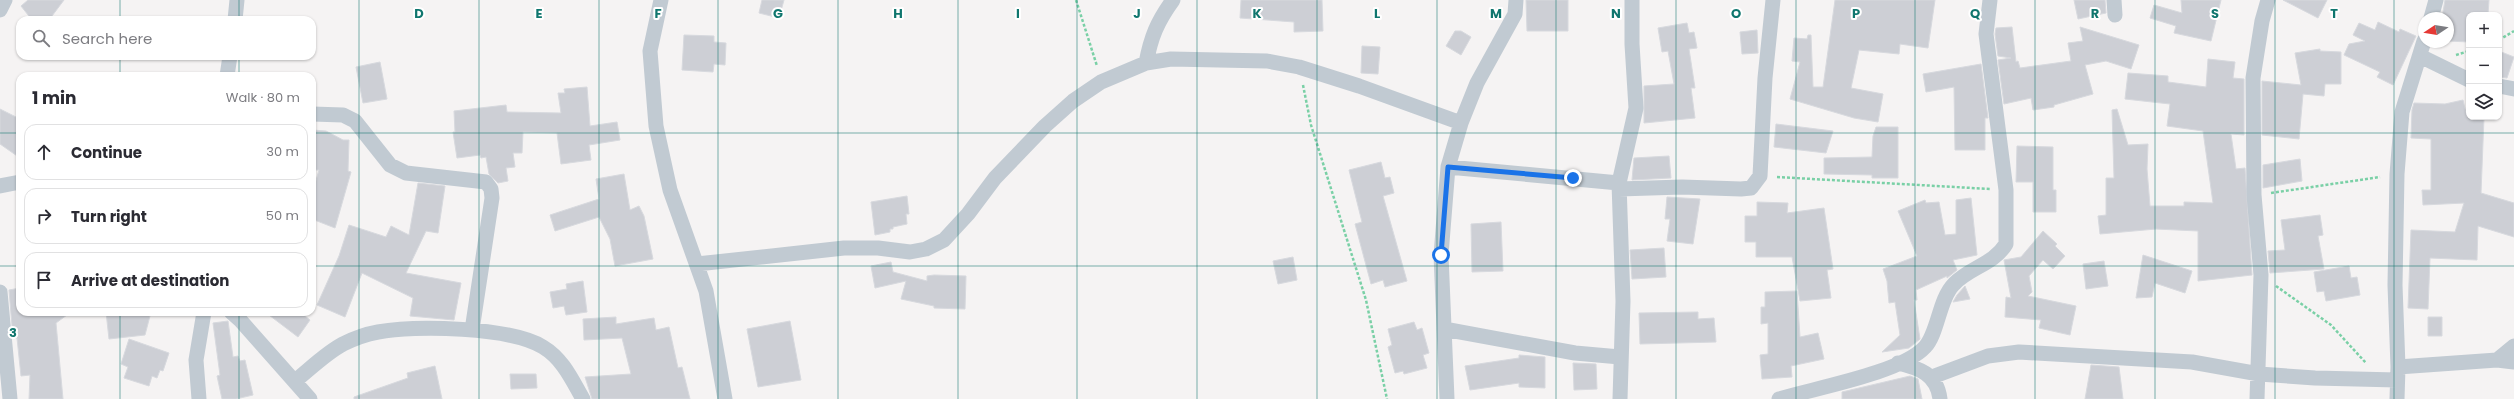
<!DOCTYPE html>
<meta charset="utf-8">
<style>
body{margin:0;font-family:Poppins,sans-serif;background:#f2f2f3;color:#2b2b33}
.controls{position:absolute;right:12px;top:12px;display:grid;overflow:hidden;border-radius:8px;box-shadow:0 1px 3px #0004}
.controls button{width:36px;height:36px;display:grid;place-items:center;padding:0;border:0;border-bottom:1px solid #e1e1e2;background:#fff;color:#2b2b33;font:20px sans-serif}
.compass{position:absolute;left:2418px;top:12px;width:36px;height:36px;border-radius:50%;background:#fff;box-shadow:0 1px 3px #0004;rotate:258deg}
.stop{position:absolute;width:12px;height:12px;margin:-9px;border:3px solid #1a73e8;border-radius:50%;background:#fff}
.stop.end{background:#1a73e8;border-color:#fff;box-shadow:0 1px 4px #0008}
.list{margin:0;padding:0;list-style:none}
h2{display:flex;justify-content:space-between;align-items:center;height:52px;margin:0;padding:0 16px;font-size:17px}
h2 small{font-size:13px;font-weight:400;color:#7c7c81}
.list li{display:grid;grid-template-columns:26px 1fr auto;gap:12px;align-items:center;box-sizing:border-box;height:56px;margin:0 8px 8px;padding:0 8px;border:1px solid #e1e1e2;border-radius:12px}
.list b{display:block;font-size:15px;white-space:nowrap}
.list em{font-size:13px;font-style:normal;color:#7c7c81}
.icon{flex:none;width:22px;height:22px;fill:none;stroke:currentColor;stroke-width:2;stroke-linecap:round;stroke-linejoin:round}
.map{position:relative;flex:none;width:2514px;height:399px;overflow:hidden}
.search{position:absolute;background:#fff;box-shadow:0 1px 3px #0004;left:16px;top:16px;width:300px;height:44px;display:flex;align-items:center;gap:10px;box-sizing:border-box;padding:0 14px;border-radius:12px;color:#7c7c81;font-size:15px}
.panel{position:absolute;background:#fff;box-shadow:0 1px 3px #0004;left:16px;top:72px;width:300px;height:244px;border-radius:12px}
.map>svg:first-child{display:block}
</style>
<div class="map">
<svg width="2514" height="399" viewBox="0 0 2514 399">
<rect width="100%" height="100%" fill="#f5f3f3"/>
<path fill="#cdcfd5" stroke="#d7d9de" d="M 28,0 L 64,0 L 49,20 L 32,20 L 21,6 Z
M 762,0 L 784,0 L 779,18 L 759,13 Z
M 1241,0 L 1322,0 L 1323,31 L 1294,32 L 1294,22 L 1240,18 Z
M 1526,0 L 1568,0 L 1568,31 L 1527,31 Z
M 1835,0 L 1935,0 L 1928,48 L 1900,44 L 1899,54 L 1859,50 L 1851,88 L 1883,94 L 1878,122 L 1854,118 L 1790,99 L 1800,62 L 1792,61 L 1794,38 L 1807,39 L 1808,35 L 1811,35 L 1813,87 L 1823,87 Z
M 2074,0 L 2105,0 L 2106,13 L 2078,19 Z
M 2181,0 L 2221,0 L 2211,41 L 2174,33 L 2176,26 L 2150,18 L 2154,5 L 2182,13 Z
M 2283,0 L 2327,0 L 2318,18 Z
M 2445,0 L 2489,0 L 2488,15 L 2469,15 L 2469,42 L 2448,41 L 2448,18 L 2442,18 Z
M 2378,22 L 2399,32 L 2400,29 L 2416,36 L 2393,85 L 2377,77 L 2380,72 L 2344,55 L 2349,44 L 2365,41 L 2353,35 L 2359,23 L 2375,30 Z
M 1687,23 L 1689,33 L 1694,32 L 1697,48 L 1689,49 L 1695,88 L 1691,88 L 1695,118 L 1644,123 L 1644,86 L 1674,84 L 1668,51 L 1662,52 L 1658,28 Z
M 2012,27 L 2016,62 L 2018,61 L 2020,68 L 2071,61 L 2068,43 L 2083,41 L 2080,27 L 2139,45 L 2131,69 L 2106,61 L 2085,65 L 2093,94 L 2054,105 L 2054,107 L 2033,110 L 2031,98 L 2004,104 L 1998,60 L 2011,58 L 1998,56 L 1995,34 L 1996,28 Z
M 1757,30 L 1758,53 L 1742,54 L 1740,32 Z
M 1455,31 L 1461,31 L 1471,37 L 1461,55 L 1446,46 Z
M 684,35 L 714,36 L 714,42 L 726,43 L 725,65 L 714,64 L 713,72 L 682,70 Z
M 1362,46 L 1380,47 L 1378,74 L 1361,73 Z
M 2320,49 L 2320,51 L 2341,52 L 2341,84 L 2325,84 L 2324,96 L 2303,94 L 2299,139 L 2262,135 L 2262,81 L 2301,85 L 2295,53 Z
M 2499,51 L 2514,57 L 2507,78 L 2499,77 Z
M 2208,59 L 2235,62 L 2233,78 L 2244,79 L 2244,135 L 2231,134 L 2236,169 L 2245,168 L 2252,275 L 2198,281 L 2198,231 L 2156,229 L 2100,234 L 2098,216 L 2106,215 L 2106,178 L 2114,178 L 2112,110 L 2117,109 L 2128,145 L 2148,144 L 2147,169 L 2150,206 L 2184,206 L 2184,202 L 2213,203 L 2203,131 L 2167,126 L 2170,104 L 2125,99 L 2128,73 L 2168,76 L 2168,82 L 2206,87 Z
M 380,62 L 387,99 L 363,103 L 356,67 Z
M 1981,64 L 1988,118 L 1985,118 L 1985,150 L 1955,150 L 1954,87 L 1926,92 L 1923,74 Z
M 587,87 L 590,126 L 617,122 L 620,140 L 589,145 L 591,160 L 561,164 L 557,133 L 523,132 L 522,153 L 513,153 L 515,167 L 506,168 L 508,181 L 498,183 L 489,174 L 486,157 L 481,158 L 480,155 L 457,158 L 453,132 L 455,132 L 454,111 L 506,105 L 507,112 L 561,113 L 558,93 L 565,93 L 564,89 Z
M 2463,100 L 2467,117 L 2484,117 L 2481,193 L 2514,203 L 2514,237 L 2478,226 L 2477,260 L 2430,258 L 2428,309 L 2408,308 L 2411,230 L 2455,232 L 2464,203 L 2423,205 L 2422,190 L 2431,190 L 2431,139 L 2411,138 L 2412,110 L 2414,103 L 2445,104 Z
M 0,109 L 20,119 L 20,158 L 0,144 Z
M 1776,124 L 1833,131 L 1826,153 L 1774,147 Z
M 1876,127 L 1898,127 L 1898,178 L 1872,178 L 1872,175 L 1824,174 L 1824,158 L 1872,157 L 1873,136 Z
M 312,130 L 326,131 L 343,140 L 349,140 L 348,171 L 351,172 L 335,228 L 312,219 L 312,194 L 319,170 L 312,170 Z
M 2017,146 L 2053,147 L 2053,190 L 2056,190 L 2056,212 L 2033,212 L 2033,182 L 2016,182 Z
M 1669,156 L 1671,178 L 1632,180 L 1634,158 Z
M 2300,159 L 2302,181 L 2263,188 L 2263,165 Z
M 1381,162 L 1385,178 L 1390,177 L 1394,193 L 1383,196 L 1407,281 L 1385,287 L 1383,280 L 1371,284 L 1355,224 L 1362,222 L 1349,170 Z
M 624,174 L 630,210 L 639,206 L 644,216 L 653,259 L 615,266 L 610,239 L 599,217 L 555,231 L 550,215 L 599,199 L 596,179 Z
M 418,183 L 445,186 L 438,233 L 426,231 L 406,273 L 461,283 L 454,320 L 410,316 L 413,298 L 362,273 L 345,317 L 317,305 L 339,256 L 349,225 L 386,237 L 391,226 L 409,235 Z
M 907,196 L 909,214 L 906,214 L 907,224 L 893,227 L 893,229 L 890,229 L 890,232 L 875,235 L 871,202 Z
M 1667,197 L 1700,199 L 1693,244 L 1667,241 L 1670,219 L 1665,219 Z
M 1971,198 L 1977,255 L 1953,260 L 1957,270 L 1947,278 L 1947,276 L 1916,290 L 1917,300 L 1914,300 L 1920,339 L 1909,348 L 1882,352 L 1900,335 L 1895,302 L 1889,303 L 1887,281 L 1883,269 L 1917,256 L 1898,211 L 1925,200 L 1926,203 L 1939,202 L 1945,235 L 1956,234 L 1956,200 Z
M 1757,202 L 1788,203 L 1787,213 L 1824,208 L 1833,269 L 1827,270 L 1831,298 L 1800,301 L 1792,257 L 1756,257 L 1756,242 L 1745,242 L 1745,216 L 1757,216 Z
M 2320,215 L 2323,235 L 2318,236 L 2324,269 L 2270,273 L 2268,251 L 2285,250 L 2281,220 Z
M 1501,222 L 1503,271 L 1472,272 L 1471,224 Z
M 2043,231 L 2057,244 L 2055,246 L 2065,256 L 2053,269 L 2043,260 L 2029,276 L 2032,292 L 2028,296 L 2076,306 L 2070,335 L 2039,328 L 2041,320 L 2005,317 L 2006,297 L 2011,298 L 2004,260 L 2021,257 Z
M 1664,248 L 1666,277 L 1632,279 L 1630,250 Z
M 2143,255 L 2192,271 L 2185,293 L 2155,283 L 2152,297 L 2136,298 Z
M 1293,257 L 1297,280 L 1278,284 L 1273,261 Z
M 2104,261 L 2108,286 L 2086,289 L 2083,264 Z
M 891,262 L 893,272 L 927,281 L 927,276 L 934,275 L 966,276 L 965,309 L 934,308 L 934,306 L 901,299 L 906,281 L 875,288 L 871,266 Z
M 2349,266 L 2351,278 L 2357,277 L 2360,295 L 2326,301 L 2324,291 L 2317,292 L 2314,272 Z
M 583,281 L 587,312 L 566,315 L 564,306 L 553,308 L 550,292 L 567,289 L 566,284 Z
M 1965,286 L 1970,299 L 1953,302 L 1957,295 Z
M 20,288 L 20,312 L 71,312 L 56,323 L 63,399 L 29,399 L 30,375 L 21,376 L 17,338 L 13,338 L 9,290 Z
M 1797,291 L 1800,337 L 1818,333 L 1824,359 L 1791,366 L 1792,377 L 1762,379 L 1760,355 L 1768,354 L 1768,323 L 1761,324 L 1761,307 L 1765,307 L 1765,292 Z
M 106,312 L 151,312 L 145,335 L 109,339 Z
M 265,312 L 300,312 L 310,320 L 298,337 Z
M 1698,312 L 1698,319 L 1714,318 L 1716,342 L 1640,344 L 1639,313 Z
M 616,317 L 616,324 L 654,318 L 656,330 L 669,327 L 678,368 L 682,367 L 690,399 L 592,399 L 585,377 L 631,374 L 622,338 L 584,340 L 583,319 Z
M 2428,317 L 2442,317 L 2442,336 L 2428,336 Z
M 228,321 L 233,357 L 238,356 L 240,361 L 245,360 L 253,395 L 236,399 L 222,399 L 217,376 L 220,375 L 213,323 Z
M 790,321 L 801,380 L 758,387 L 747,329 Z
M 1414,322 L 1417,330 L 1422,328 L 1429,353 L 1423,355 L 1427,368 L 1404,374 L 1403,371 L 1395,373 L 1388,347 L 1392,345 L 1388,329 Z
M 129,339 L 169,353 L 163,371 L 160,370 L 157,378 L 152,376 L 149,386 L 124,378 L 128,367 L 121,364 Z
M 1519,355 L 1545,357 L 1545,388 L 1519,387 L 1519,383 L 1470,390 L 1465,366 L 1519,358 Z
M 1573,363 L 1596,364 L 1597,389 L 1574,390 Z
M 2091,365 L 2119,367 L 2123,399 L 2085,399 Z
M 435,366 L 442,399 L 354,399 L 354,397 L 408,378 L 407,373 Z
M 510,374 L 536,374 L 537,388 L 511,389 Z
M 1910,376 L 1918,379 L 1922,399 L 1842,399 L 1842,392 Z"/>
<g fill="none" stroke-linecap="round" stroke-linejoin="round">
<path stroke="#7ad0a6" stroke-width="2.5" stroke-dasharray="3 2" stroke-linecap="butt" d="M 1076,0 L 1097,66
M 2499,40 L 2514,31
M 2456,55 L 2469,51
M 1303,85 L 1311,125 L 1366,300 L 1387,399
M 1777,177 L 1990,189
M 2271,193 L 2380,177
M 2276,286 L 2331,325 L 2366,363"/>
<path stroke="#c1cad2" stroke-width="15" d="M 661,0 L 650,51 L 656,126 L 670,190 L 706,291 L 725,399
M 2114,0 L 2115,15
M 0,10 L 5,0
M 2431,18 L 2436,0
M 235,20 L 237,0
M 2420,56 L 2469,80
M 1146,63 C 1151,37 1157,22 1173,0
M 227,76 L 230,56
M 2499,86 L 2514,89
M 312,114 L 343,115 L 355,121 L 390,165 L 406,173 L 486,182 L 491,189 L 492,198 L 472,330
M 1448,167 L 1619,183
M 0,186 L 20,182
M 1619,189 L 1682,187 L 1741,189 L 1751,188 L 1760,176 L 1765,78 L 1773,0
M 697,264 L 844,248 L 878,248 L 910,252 L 926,249 L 944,240 L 968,214 L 995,178 L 1045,126 L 1073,101 L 1101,82 L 1146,63 L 1171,59 L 1267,61 L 1299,67 L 1359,86 L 1461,123
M 0,292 L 10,399
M 231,312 L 241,321 L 310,399
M 1444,329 L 1575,353 L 1620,357
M 2497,360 L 2514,346
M 1898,363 C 1919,368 1937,374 1940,399
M 2398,367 L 2497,360 L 2514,362
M 1932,377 L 1988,356 L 2019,352 L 2192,362 L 2259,374 L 2315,378 L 2397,380
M 295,381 C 310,369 326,353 343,344 C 353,339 367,334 378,332 C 415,325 511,327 543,347 C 563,359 572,380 583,399
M 199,399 L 196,360 L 204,312
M 1447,399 L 1441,255 L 1448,167 L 1461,123 L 1477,83 L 1515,14 L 1516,0
M 1620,399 L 1623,301 L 1619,183 L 1636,108 L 1632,44 L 1632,0
M 1779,399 C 1815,388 1901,373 1925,347 C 1938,333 1939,299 1954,284 C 1970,267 1993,265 2006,244 L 2006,190 L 1986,34 L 1990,0
M 2257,399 L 2261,275 L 2254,195 L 2253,78 L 2262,21 L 2268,0
M 2397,399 L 2398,367 L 2395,285 L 2397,174 L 2402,112 L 2424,41"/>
</g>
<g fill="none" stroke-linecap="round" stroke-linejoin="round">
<path stroke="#1a73e8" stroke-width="5" d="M 1441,255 L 1448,167 L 1573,178"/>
</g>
<path fill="none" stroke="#0f766e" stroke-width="1" stroke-opacity="0.55" d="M 120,0 L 120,20M 239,0 L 239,20M 359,0 L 359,399M 479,0 L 479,399M 599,0 L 599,399M 718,0 L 718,399M 838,0 L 838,399M 958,0 L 958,399M 1077,0 L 1077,399M 1197,0 L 1197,399M 1317,0 L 1317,399M 1437,0 L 1437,399M 1556,0 L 1556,399M 1676,0 L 1676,399M 1796,0 L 1796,399M 1915,0 L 1915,399M 2035,0 L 2035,399M 2155,0 L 2155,399M 2275,0 L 2275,399M 2394,0 L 2394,399M 120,56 L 120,76M 239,56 L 239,76M 0,133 L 20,133M 312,133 L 2514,133M 0,266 L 20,266M 312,266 L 2514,266M 120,312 L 120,399M 239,312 L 239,399"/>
<g font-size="13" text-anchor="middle" font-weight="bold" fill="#0f766e" stroke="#fff" stroke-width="4" stroke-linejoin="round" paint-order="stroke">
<text x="419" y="18">D</text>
<text x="539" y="18">E</text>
<text x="658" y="18">F</text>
<text x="778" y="18">G</text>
<text x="898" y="18">H</text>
<text x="1018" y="18">I</text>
<text x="1137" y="18">J</text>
<text x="1257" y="18">K</text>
<text x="1377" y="18">L</text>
<text x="1496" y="18">M</text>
<text x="1616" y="18">N</text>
<text x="1736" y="18">O</text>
<text x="1856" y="18">P</text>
<text x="1975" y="18">Q</text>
<text x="2095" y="18">R</text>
<text x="2215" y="18">S</text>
<text x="2334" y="18">T</text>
<text x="13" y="337">3</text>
</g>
</svg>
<div class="controls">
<button>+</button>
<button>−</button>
<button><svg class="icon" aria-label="layers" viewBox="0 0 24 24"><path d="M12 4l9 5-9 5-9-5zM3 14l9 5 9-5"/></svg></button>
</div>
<svg class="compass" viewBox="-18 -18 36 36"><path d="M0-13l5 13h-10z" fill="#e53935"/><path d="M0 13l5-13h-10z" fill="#7c7c81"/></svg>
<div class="stop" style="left:1441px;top:255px"></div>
<div class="stop end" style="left:1573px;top:178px"></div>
<div class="search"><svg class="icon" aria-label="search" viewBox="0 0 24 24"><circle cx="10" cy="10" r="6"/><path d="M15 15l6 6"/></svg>Search here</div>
<section class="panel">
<h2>1 min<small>Walk · 80 m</small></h2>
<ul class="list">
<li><svg class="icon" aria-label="ahead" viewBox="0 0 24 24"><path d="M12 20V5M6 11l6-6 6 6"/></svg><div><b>Continue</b></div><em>30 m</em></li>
<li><svg class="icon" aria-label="right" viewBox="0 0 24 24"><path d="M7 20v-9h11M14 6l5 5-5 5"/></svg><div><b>Turn right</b></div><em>50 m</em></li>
<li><svg class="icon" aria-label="arrive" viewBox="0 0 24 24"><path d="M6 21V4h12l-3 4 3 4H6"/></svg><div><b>Arrive at destination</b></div></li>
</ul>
</section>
</div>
